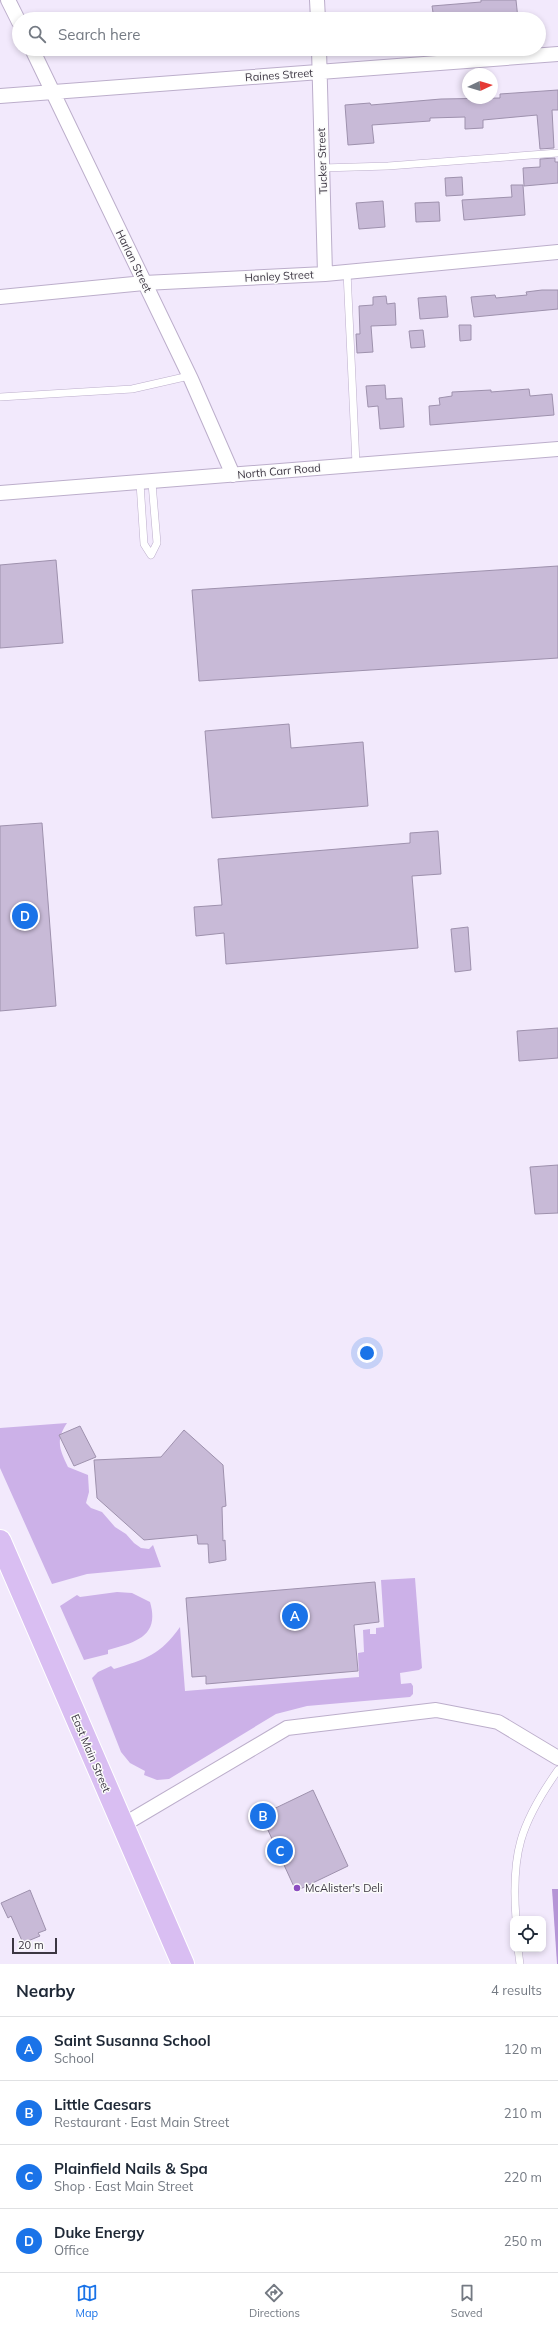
<!DOCTYPE html>
<meta charset="utf-8">
<style>
body{margin:0;font-family:Mulish,sans-serif;background:#f2f2f3;color:#1f2937}
.controls{position:absolute;right:12px;bottom:12px;display:grid;overflow:hidden;border-radius:8px;box-shadow:0 2px 6px #0003}
.controls button{width:36px;height:36px;display:grid;place-items:center;padding:0;border:0;border-bottom:1px solid #e0e1e3;background:#fff;color:#1f2937;font:20px sans-serif}
.compass{position:absolute;left:462px;top:68px;width:36px;height:36px;border-radius:50%;background:#fff;box-shadow:0 2px 6px #0003;rotate:86deg}
.scale{position:absolute;left:12px;bottom:10px;width:45px;box-sizing:border-box;padding-left:4px;border:2px solid #3c3642;border-top:0;font-size:11px;line-height:14px;white-space:nowrap;color:#3c3642;-webkit-text-stroke:3px #fbfbfb;paint-order:stroke}
.you{position:absolute;left:367px;top:1353px;width:14px;height:14px;margin:-10px;border:3px solid #fff;border-radius:50%;background:#1a73e8;box-shadow:0 0 0 6px #1a73e833}
.badge{display:grid;place-items:center;width:26px;height:26px;border-radius:50%;background:#1a73e8;color:#fff;font-size:13px;font-weight:700}
.pin{position:absolute;translate:-50% -50%;border:2px solid #fff;box-shadow:0 1px 4px #0006}
.list{margin:0;padding:0;list-style:none}
h2{display:flex;justify-content:space-between;align-items:center;height:52px;margin:0;padding:0 16px;font-size:17px}
h2 small{font-size:13px;font-weight:400;color:#747a83}
.list li{display:grid;grid-template-columns:26px 1fr auto;gap:12px;align-items:center;box-sizing:border-box;height:64px;padding:0 16px;border-top:1px solid #e0e1e3}
.list b{display:block;font-size:15px;white-space:nowrap}
.list p{margin:0;font-size:13px;white-space:nowrap;color:#747a83}
.list em{font-size:13px;font-style:normal;color:#747a83}
.icon{flex:none;width:22px;height:22px;fill:none;stroke:currentColor;stroke-width:2;stroke-linecap:round;stroke-linejoin:round}
.map{position:relative;flex:none;width:558px;height:1964px;overflow:hidden}
.search{position:absolute;background:#fff;box-shadow:0 2px 6px #0003;left:12px;right:12px;top:12px;height:44px;display:flex;align-items:center;gap:10px;box-sizing:border-box;padding:0 14px;border-radius:22px;color:#747a83;font-size:15px}
.sheet{height:308px;background:#fff}
nav{display:flex;justify-content:space-around;align-items:center;box-sizing:border-box;height:56px;border-top:1px solid #e0e1e3;background:#fff;font-size:11px;color:#747a83}
nav a{display:grid;justify-items:center;gap:2px}
nav .on{color:#1a73e8}
.map>svg:first-child{display:block}
</style>
<div class="map">
<svg width="558" height="1964" viewBox="0 0 558 1964">
<rect width="100%" height="100%" fill="#f2e9fc"/>
<path fill="#ccb1e8" d="M 67,1423 C 55,1441 60,1450 68,1467 L 88,1475 L 89,1492 L 86,1503 L 91,1508 L 102,1512 L 115,1527 L 126,1534 L 134,1543 L 141,1548 L 149,1549 L 153,1545 L 161,1567 L 87,1574 L 52,1584 L 0,1468 L 0,1428 Z
M 415,1578 L 422,1668 L 419,1670 L 400,1673 L 401,1684 L 411,1683 L 413,1686 L 413,1694 L 410,1697 L 307,1706 L 276,1714 L 169,1779 L 157,1780 L 144,1775 L 145,1771 L 130,1763 L 121,1752 L 92,1678 L 98,1672 L 111,1666 L 114,1669 C 146,1659 160,1655 180,1627 L 185,1691 L 359,1677 L 358,1653 L 364,1652 L 363,1630 L 370,1629 L 370,1634 L 376,1634 L 376,1628 L 384,1627 L 381,1580 Z
M 117,1592 L 132,1593 L 150,1602 C 160,1636 136,1642 108,1650 L 108,1654 L 84,1660 L 60,1606 L 77,1595 L 80,1597 Z"/>
<path fill="#b595d6" d="M 552,1889 L 558,1889 L 558,1964 L 557,1964 Z"/>
<path fill="#c8bad7" stroke="#9e91ad" d="M 481,0 L 516,0 L 518,19 L 434,19 L 432,6 L 481,2 Z
M 558,90 L 558,110 L 552,110 L 554,148 L 540,149 L 537,115 L 483,120 L 483,128 L 465,129 L 465,117 L 430,118 L 430,121 L 372,125 L 374,143 L 348,145 L 345,105 L 370,103 L 371,105 L 441,99 L 500,98 L 500,94 Z
M 555,158 L 555,162 L 558,162 L 558,183 L 524,186 L 523,168 L 540,167 L 540,159 Z
M 462,177 L 463,195 L 446,196 L 445,178 Z
M 511,185 L 523,185 L 525,215 L 464,220 L 462,200 L 512,197 Z
M 383,201 L 385,227 L 359,229 L 356,203 Z
M 439,202 L 440,221 L 416,222 L 415,203 Z
M 542,290 L 558,290 L 558,309 L 474,317 L 471,297 L 495,295 L 496,298 L 527,295 L 526,292 Z
M 386,296 L 387,304 L 395,303 L 396,325 L 371,326 L 373,352 L 357,353 L 356,334 L 360,334 L 359,306 L 373,305 L 373,297 Z
M 446,296 L 448,317 L 420,319 L 418,298 Z
M 459,325 L 471,325 L 471,340 L 460,341 Z
M 423,330 L 425,347 L 411,348 L 409,331 Z
M 385,385 L 386,399 L 402,398 L 404,427 L 380,429 L 378,406 L 368,407 L 366,386 Z
M 529,389 L 530,396 L 552,394 L 554,415 L 430,425 L 429,406 L 440,405 L 439,398 L 452,396 L 452,392 L 491,390 L 491,392 Z
M 56,560 L 63,643 L 0,648 L 0,565 Z
M 558,566 L 558,658 L 199,681 L 192,590 Z
M 289,724 L 291,748 L 363,742 L 368,806 L 212,818 L 205,731 Z
M 42,823 L 56,1006 L 0,1011 L 0,826 Z
M 438,831 L 441,874 L 412,876 L 418,948 L 226,964 L 224,933 L 196,936 L 194,907 L 222,905 L 218,859 L 410,843 L 410,833 Z
M 468,927 L 471,970 L 455,972 L 451,929 Z
M 558,1028 L 558,1058 L 519,1061 L 517,1031 Z
M 558,1165 L 558,1213 L 535,1214 L 530,1167 Z
M 80,1426 L 96,1457 L 74,1466 L 59,1435 Z
M 184,1430 L 223,1465 L 226,1506 L 222,1507 L 223,1541 L 225,1540 L 226,1560 L 209,1563 L 208,1544 L 198,1544 L 197,1535 L 144,1540 L 97,1498 L 94,1460 L 161,1457 Z
M 375,1582 L 379,1622 L 354,1625 L 358,1671 L 206,1684 L 206,1676 L 192,1677 L 186,1598 Z
M 313,1790 L 348,1866 L 296,1891 L 261,1815 Z
M 30,1890 L 46,1930 L 38,1933 L 40,1936 L 23,1943 L 11,1916 L 8,1918 L 1,1903 Z"/>
<g fill="none" stroke-linecap="round" stroke-linejoin="round">
<defs>
<path id="service" d="M 322,168 L 388,166 L 558,153
M 347,272 L 356,464
M 0,397 L 132,389 L 189,376
M 140,483 L 144,544 L 151,555 L 157,543 L 152,483
M 516,1919 C 511,1854 520,1824 558,1770
M 518,1949 L 520,1964"/>
<path id="minor" d="M 8,0 L 19,22
M 317,0 L 318,19
M 32,49 L 191,379 L 233,475
M 319,49 L 325,274
M 0,96 L 558,54
M 0,297 L 144,283 L 325,274 L 558,252
M 0,493 L 558,449
M 123,1825 L 287,1728 L 436,1710 L 498,1722 L 558,1758"/>
<path id="primary" d="M 0,1541 L 183,1964"/>
</defs>
<use href="#service" stroke="#bcaecb" stroke-width="8"/>
<use href="#minor" stroke="#bcaecb" stroke-width="16"/>
<use href="#primary" stroke="#fff" stroke-width="24"/>
<use href="#service" stroke="#fff" stroke-width="7"/>
<use href="#minor" stroke="#fff" stroke-width="14"/>
<use href="#primary" stroke="#d9bef2" stroke-width="22"/>
</g>
<circle fill="#8c4cc1" stroke="#fbfbfb" stroke-width="1.5" cx="297" cy="1888" r="4"/>
<g text-anchor="middle" dominant-baseline="central" stroke-width="3" stroke-linejoin="round" paint-order="stroke">
<g font-size="11" fill="#3c3642" stroke="#fbfbfb">
<text transform="translate(279 75) rotate(-4)">Raines Street</text>
<text transform="translate(322 161) rotate(-92)">Tucker Street</text>
<text transform="translate(134 261) rotate(64)">Harlan Street</text>
<text transform="translate(279 276) rotate(-3)">Hanley Street</text>
<text transform="translate(279 471) rotate(-5)">North Carr Road</text>
<text transform="translate(91 1753) rotate(67)">East Main Street</text>
</g>
<g font-size="11" fill="#3c3642" stroke="#fbfbfb" text-anchor="start">
<text x="305" y="1888">McAlister's Deli</text>
</g>
</g>
</svg>
<div class="controls">
<button><svg class="icon" aria-label="locate" viewBox="0 0 24 24"><circle cx="12" cy="12" r="6"/><path d="M12 2v4M12 18v4M2 12h4M18 12h4"/></svg></button>
</div>
<svg class="compass" viewBox="-18 -18 36 36"><path d="M0-13l5 13h-10z" fill="#e53935"/><path d="M0 13l5-13h-10z" fill="#747a83"/></svg>
<div class="scale">20 m</div>
<div class="you"></div>
<div class="pin badge" style="left:295px;top:1616px">A</div>
<div class="pin badge" style="left:263px;top:1816px">B</div>
<div class="pin badge" style="left:280px;top:1851px">C</div>
<div class="pin badge" style="left:25px;top:916px">D</div>
<div class="search"><svg class="icon" aria-label="search" viewBox="0 0 24 24"><circle cx="10" cy="10" r="6"/><path d="M15 15l6 6"/></svg>Search here</div>
</div>
<section class="sheet">
<h2>Nearby<small>4 results</small></h2>
<ul class="list">
<li><span class="badge">A</span><div><b>Saint Susanna School</b><p>School</p></div><em>120 m</em></li>
<li><span class="badge">B</span><div><b>Little Caesars</b><p>Restaurant · East Main Street</p></div><em>210 m</em></li>
<li><span class="badge">C</span><div><b>Plainfield Nails &amp; Spa</b><p>Shop · East Main Street</p></div><em>220 m</em></li>
<li><span class="badge">D</span><div><b>Duke Energy</b><p>Office</p></div><em>250 m</em></li>
</ul>
</section>
<nav>
<a class="on"><svg class="icon" aria-label="map" viewBox="0 0 24 24"><path d="M3 6l6-2 6 2 6-2v14l-6 2-6-2-6 2zM9 4v14M15 6v14"/></svg>Map</a>
<a><svg class="icon" aria-label="directions" viewBox="0 0 24 24"><path d="M12 3l9 9-9 9-9-9zM9 14v-3h6M13 9l2 2-2 2"/></svg>Directions</a>
<a><svg class="icon" aria-label="saved" viewBox="0 0 24 24"><path d="M7 4h10v16l-5-4-5 4z"/></svg>Saved</a>
</nav>
